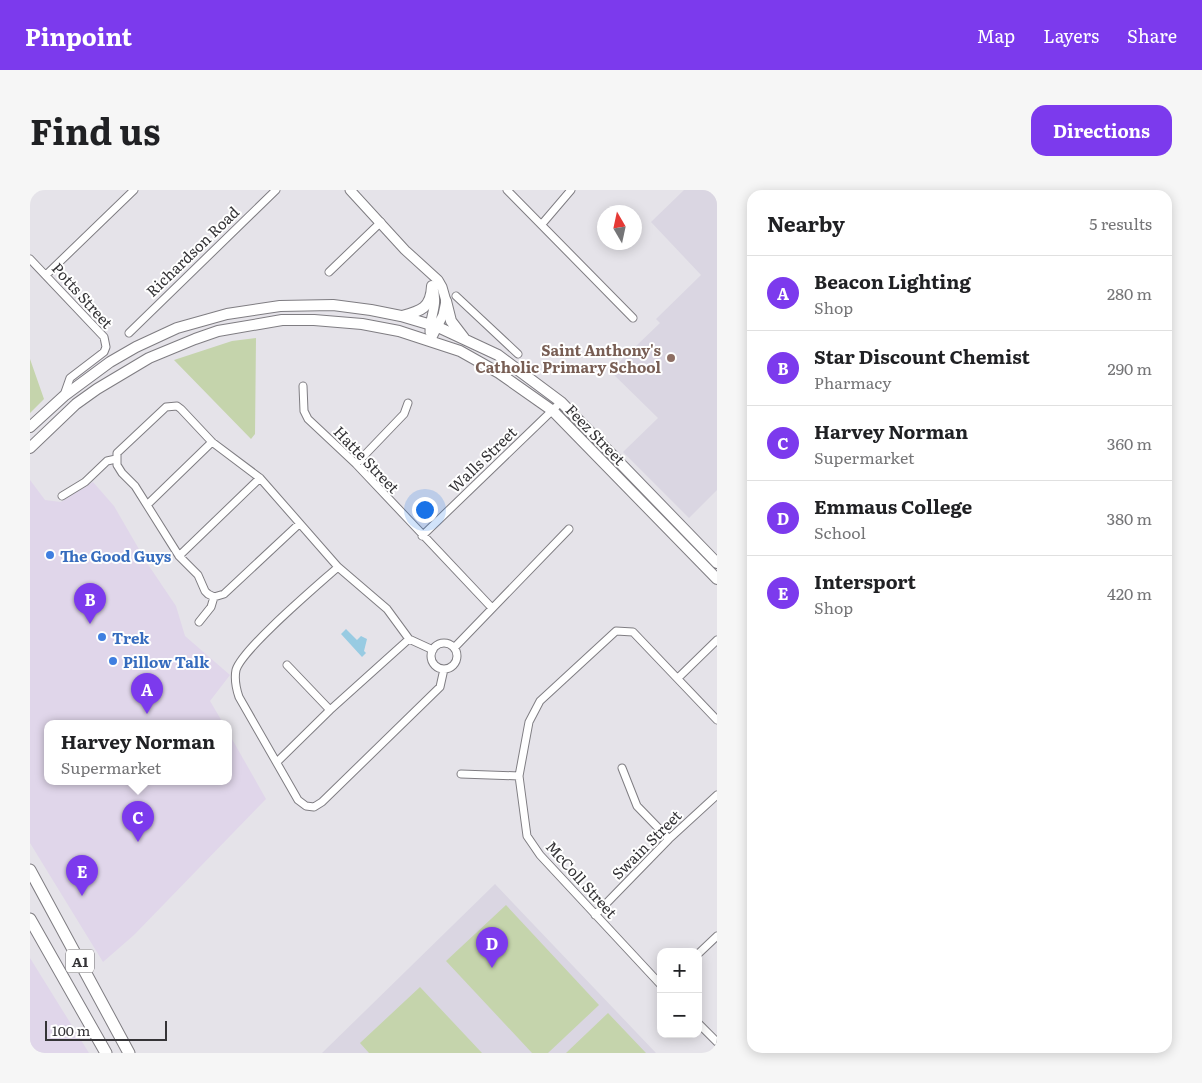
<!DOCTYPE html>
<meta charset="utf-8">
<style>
body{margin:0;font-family:Literata,serif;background:#f6f6f6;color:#202124}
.controls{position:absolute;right:15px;bottom:15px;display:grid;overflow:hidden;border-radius:10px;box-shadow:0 2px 12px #0003}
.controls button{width:45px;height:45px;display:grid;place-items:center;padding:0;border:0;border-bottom:1px solid #e0e0e0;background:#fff;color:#202124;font:25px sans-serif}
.compass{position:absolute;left:567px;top:15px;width:45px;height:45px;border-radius:50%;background:#fff;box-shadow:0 2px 12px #0003;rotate:351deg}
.scale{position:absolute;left:15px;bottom:12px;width:122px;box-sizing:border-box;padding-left:5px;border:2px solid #353437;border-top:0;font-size:14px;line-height:18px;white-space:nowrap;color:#353437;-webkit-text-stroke:4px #fff;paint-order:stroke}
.you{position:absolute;left:394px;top:319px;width:18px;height:18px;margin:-12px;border:4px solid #fff;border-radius:50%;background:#1a73e8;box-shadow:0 0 0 8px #1a73e833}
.badge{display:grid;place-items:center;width:32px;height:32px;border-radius:50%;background:#7c3aed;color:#fff;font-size:16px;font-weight:700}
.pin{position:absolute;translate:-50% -41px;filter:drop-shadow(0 1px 2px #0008)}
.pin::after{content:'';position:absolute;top:26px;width:18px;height:15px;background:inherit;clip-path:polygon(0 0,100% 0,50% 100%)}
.popup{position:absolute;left:14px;top:530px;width:188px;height:65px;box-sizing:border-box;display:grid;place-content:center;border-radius:10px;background:#fff;filter:drop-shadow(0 1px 4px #0005);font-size:16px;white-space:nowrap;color:#757577}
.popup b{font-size:19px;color:#202124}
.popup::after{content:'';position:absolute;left:50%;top:100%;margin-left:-10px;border:10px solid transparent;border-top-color:#fff}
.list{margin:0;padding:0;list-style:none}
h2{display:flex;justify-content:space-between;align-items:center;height:65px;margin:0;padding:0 20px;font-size:21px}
h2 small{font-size:16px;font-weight:400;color:#757577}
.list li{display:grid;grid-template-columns:32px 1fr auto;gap:15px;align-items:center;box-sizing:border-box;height:75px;padding:0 20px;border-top:1px solid #e0e0e0}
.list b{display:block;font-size:19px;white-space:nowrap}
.list p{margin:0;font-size:16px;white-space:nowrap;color:#757577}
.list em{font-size:16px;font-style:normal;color:#757577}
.map{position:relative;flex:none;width:687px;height:863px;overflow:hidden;border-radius:15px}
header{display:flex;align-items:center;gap:30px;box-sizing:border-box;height:70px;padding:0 25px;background:#7c3aed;color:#fff}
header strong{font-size:24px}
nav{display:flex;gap:28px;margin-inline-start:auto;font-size:18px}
.intro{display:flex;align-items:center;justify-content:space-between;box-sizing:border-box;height:120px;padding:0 30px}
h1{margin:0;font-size:35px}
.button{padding:12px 22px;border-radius:15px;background:#7c3aed;color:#fff;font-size:18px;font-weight:700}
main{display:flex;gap:30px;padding:0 30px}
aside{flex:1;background:#fff;border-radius:15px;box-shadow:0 2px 12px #0003}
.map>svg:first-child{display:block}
</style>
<header>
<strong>Pinpoint</strong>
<nav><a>Map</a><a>Layers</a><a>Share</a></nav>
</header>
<div class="intro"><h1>Find us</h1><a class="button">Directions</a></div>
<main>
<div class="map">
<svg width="687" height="863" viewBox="0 0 687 863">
<rect width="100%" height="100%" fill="#e5e3e9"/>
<path fill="#e0d6ea" d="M 0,290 L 15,310 L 31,312 L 63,292 L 84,316 L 117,373 L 146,416 L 155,446 L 200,485 L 180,511 L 193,533 L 18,533 L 18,591 L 198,591 L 198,542 L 236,609 L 104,745 L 73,772 L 0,653 Z
M 0,768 L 59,863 L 0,863 Z"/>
<path fill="#dad6e2" d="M 654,0 L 687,0 L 687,300 L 659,328 L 593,262 L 628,228 L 580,181 L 630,133 L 626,129 L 671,85 L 621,32 Z
M 465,694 L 626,863 L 292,863 Z"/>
<path fill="#c5d4ac" d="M 226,148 L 225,244 L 221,249 L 144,170 L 202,151 Z
M 0,169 L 14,209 L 0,223 Z
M 476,715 L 569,815 L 518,863 L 502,863 L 416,771 Z
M 390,797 L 452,863 L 339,863 L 330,853 Z
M 578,823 L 616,863 L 536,863 Z"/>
<path fill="#98cbe2" d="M 316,439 L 327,450 L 331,446 L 337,449 L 334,461 L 336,463 L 332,467 L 311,444 Z"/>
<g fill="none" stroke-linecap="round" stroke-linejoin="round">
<defs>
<path id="minor" d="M 477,0 L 603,128
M 512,34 L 541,0
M 0,69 L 74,147 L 76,157 L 74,162 L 40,188 L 34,205
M 299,82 L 351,32
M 16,85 L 104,0
M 426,106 L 488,164
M 99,143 L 246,0
M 273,196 L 274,221 L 278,229 L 326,274 L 462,418
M 326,274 L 374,224 L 378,213
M 32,306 L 55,292 L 77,271 L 86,269
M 117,315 L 182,252
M 269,334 L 194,404 L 184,407 L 178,404 L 175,401 L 168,385 L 149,366 L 105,296 L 92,283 L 87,275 L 87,263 L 136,217 L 147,216 L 151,219 L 182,252 L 230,288 L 308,377 L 357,419 L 379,449 L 403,460
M 392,346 L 531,212
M 149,366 L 230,288
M 308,377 C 288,395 212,459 206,480 C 204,490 206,498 209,507 L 268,610 L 276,616 L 284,617 L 292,612 L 410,497 L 414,479
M 169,432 L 181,417 L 184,407
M401 466a13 13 0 1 1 26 0a13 13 0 1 1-26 0Z
M 424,458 L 539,339
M 257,475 L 300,520
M 648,488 L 687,450
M 247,572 L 300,520 L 379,449
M 592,578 L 607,616 L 639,649
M 431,584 L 489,586
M 565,725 L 639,649 L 687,605
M 668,764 L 687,746
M 631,795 L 510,665 L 497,646 L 489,586 L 499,532 L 510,511 L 586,441 L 603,442 L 687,530
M 668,833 L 687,852"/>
<path id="tertiary" d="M 320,0 L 375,60 L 408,90 L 412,97 L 416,111 L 413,125 L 400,151
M 400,142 C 400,124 408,117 403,98"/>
<path id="secondary" d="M 416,111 L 421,131 L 434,148
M 372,126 C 391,121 401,118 402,96
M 0,237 L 34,206 L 80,172 L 106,157 L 147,138 L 197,124 L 250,116 L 303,115 L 341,120 L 371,126 L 408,137 L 468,165 L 531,212 L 687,373
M 0,258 L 46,214 L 67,199 L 119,168 L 165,149 L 188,141 L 252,130 L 284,130 L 332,134 L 369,141 L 430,161 L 469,183 L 523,221 L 687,389"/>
<path id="trunk" d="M 0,680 L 99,863
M 0,729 L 76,863"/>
</defs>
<use href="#minor" stroke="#7f7d82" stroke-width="9"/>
<use href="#tertiary" stroke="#7f7d82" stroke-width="11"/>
<use href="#secondary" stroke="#7f7d82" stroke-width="12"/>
<use href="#trunk" stroke="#7f7d82" stroke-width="13"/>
<use href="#minor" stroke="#fff" stroke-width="7"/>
<use href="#tertiary" stroke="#fff" stroke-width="9"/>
<use href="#secondary" stroke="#fff" stroke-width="10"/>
<use href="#trunk" stroke="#fff" stroke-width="11"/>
</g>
<circle fill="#8d6e63" stroke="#fff" stroke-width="2" cx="641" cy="168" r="5"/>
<g fill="#3f7fe0" stroke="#fff" stroke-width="2">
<circle cx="20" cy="365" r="5"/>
<circle cx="72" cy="447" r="5"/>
<circle cx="83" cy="471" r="5"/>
</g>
<g text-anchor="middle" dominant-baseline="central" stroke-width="4" stroke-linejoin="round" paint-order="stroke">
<rect fill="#fff" stroke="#727173" stroke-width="1" x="36" y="759.5" width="28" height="23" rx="4"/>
<g font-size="14" font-weight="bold" fill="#353437">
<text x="50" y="771">A1</text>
</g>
<g font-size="15" fill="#353437" stroke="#fff">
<text transform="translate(162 61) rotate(-44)">Richardson Road</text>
<text transform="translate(53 105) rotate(48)">Potts Street</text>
<text transform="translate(566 244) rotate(46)">Feez Street</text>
<text transform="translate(337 269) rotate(46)">Hatte Street</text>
<text transform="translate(452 269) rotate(-44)">Walls Street</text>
<text transform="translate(616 654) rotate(-45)">Swain Street</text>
<text transform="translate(552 689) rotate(48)">McColl Street</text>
</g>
<g font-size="15" font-weight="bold" fill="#785e54" stroke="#fff" text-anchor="end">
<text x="631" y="159">Saint Anthony's<tspan x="631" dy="17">Catholic Primary School</tspan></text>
</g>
<g font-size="15" font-weight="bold" fill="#366cbe" stroke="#fff" text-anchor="start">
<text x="30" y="365">The Good Guys</text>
<text x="82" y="447">Trek</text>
<text x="93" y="471">Pillow Talk</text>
</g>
</g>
</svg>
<div class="controls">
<button>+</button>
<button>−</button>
</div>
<svg class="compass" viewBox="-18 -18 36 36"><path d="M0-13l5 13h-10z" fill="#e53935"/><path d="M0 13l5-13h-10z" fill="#757577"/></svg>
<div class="scale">100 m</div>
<div class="you"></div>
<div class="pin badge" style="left:117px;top:524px">A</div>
<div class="pin badge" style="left:60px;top:434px">B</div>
<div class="pin badge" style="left:108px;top:652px">C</div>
<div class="popup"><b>Harvey Norman</b>Supermarket</div>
<div class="pin badge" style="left:462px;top:778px">D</div>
<div class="pin badge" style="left:52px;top:706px">E</div>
</div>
<aside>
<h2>Nearby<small>5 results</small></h2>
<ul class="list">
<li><span class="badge">A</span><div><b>Beacon Lighting</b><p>Shop</p></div><em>280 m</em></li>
<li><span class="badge">B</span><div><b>Star Discount Chemist</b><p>Pharmacy</p></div><em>290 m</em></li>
<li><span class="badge">C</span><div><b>Harvey Norman</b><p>Supermarket</p></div><em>360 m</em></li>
<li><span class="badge">D</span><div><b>Emmaus College</b><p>School</p></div><em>380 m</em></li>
<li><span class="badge">E</span><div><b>Intersport</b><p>Shop</p></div><em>420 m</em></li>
</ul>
</aside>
</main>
